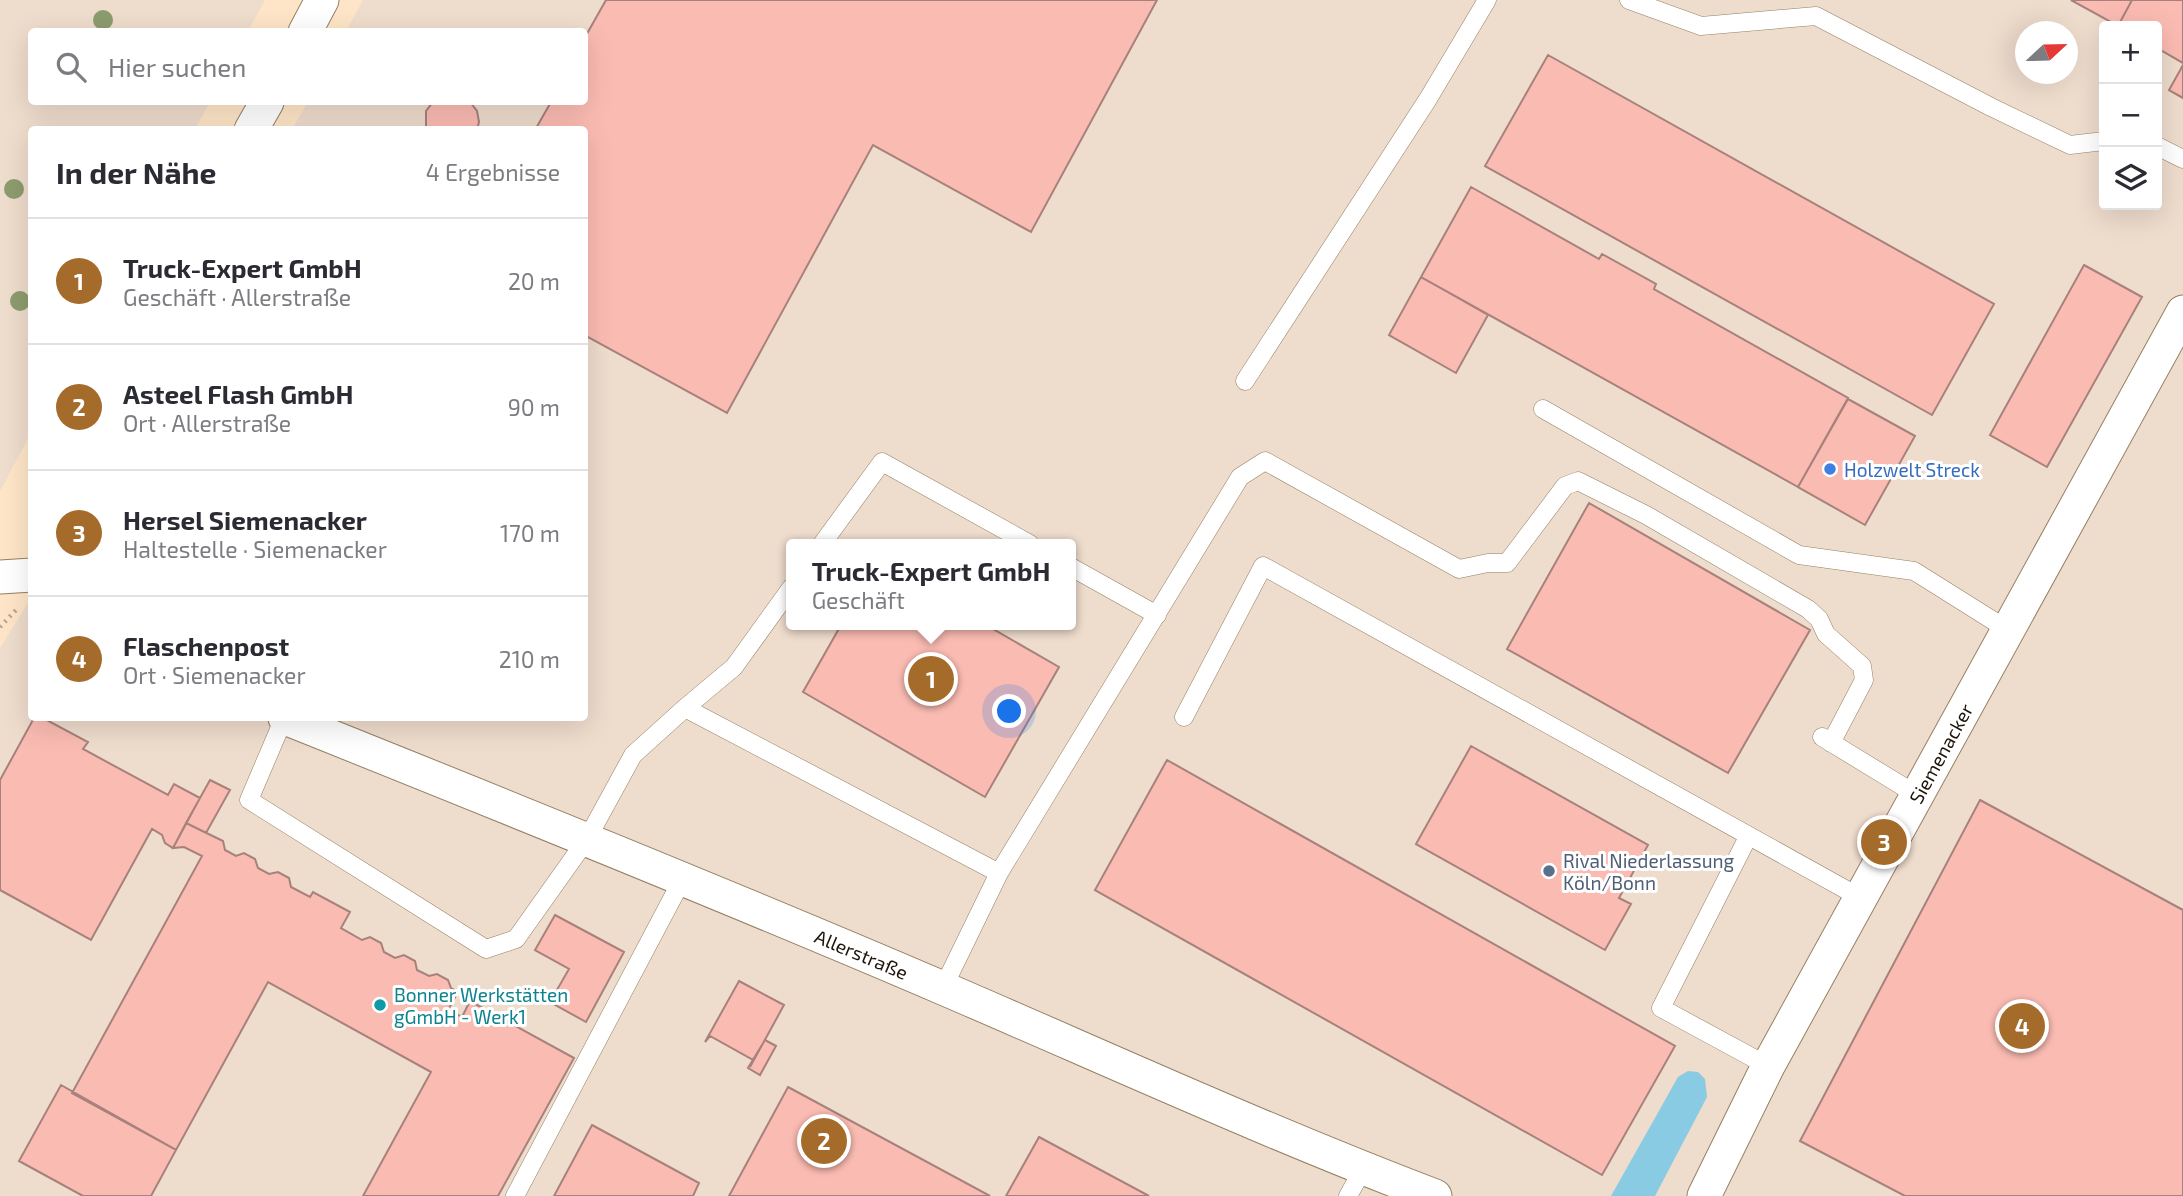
<!DOCTYPE html>
<html lang="de">
<meta charset="utf-8">
<style>
body{margin:0;font-family:"Exo 2",sans-serif;background:#f2f2f3;color:#2b2b33}
.controls{position:absolute;right:21px;top:21px;display:grid;overflow:hidden;border-radius:7px;box-shadow:0 7px 28px #0002}
.controls button{width:63px;height:63px;display:grid;place-items:center;padding:0;border:0;border-bottom:2px solid #e1e1e2;background:#fff;color:#2b2b33;font:35px sans-serif}
.compass{position:absolute;left:2015px;top:21px;width:63px;height:63px;border-radius:50%;background:#fff;box-shadow:0 7px 28px #0002;rotate:68deg}
.you{position:absolute;left:1010px;top:712px;width:24px;height:24px;margin:-18px;border:5px solid #fff;border-radius:50%;background:#1a73e8;box-shadow:0 0 0 10px #1a73e833}
.badge{display:grid;place-items:center;width:46px;height:46px;border-radius:50%;background:#a56b2a;color:#fff;font-size:23px;font-weight:700}
.pin{position:absolute;translate:-50% -50%;border:4px solid #fff;box-shadow:0 2px 7px #0006}
.popup{position:absolute;left:786px;top:539px;width:290px;height:91px;box-sizing:border-box;display:grid;place-content:center;border-radius:7px;background:#fff;filter:drop-shadow(0 2px 5px #0005);font-size:23px;white-space:nowrap;color:#7c7c81}
.popup b{font-size:26px;color:#2b2b33}
.popup::after{content:'';position:absolute;left:50%;top:100%;margin-left:-14px;border:14px solid transparent;border-top-color:#fff}
.list{margin:0;padding:0;list-style:none}
h2{display:flex;justify-content:space-between;align-items:center;height:91px;margin:0;padding:0 28px;font-size:30px}
h2 small{font-size:23px;font-weight:400;color:#7c7c81}
.list li{display:grid;grid-template-columns:46px 1fr auto;gap:21px;align-items:center;box-sizing:border-box;height:126px;padding:0 28px;border-top:2px solid #e1e1e2}
.list b{display:block;font-size:26px;white-space:nowrap}
.list p{margin:0;font-size:23px;white-space:nowrap;color:#7c7c81}
.list em{font-size:23px;font-style:normal;color:#7c7c81}
.icon{flex:none;width:38px;height:38px;fill:none;stroke:currentColor;stroke-width:2;stroke-linecap:round;stroke-linejoin:round}
.map{position:relative;flex:none;width:2183px;height:1196px;overflow:hidden}
.search{position:absolute;background:#fff;box-shadow:0 7px 28px #0002;left:28px;top:28px;width:560px;height:77px;display:flex;align-items:center;gap:18px;box-sizing:border-box;padding:0 24px;border-radius:7px;color:#7c7c81;font-size:26px}
.panel{position:absolute;background:#fff;box-shadow:0 7px 28px #0002;left:28px;top:126px;width:560px;height:595px;border-radius:7px}
.map>svg:first-child{display:block}
</style>
<div class="map">
<svg width="2183" height="1196" viewBox="0 0 2183 1196">
<rect width="100%" height="100%" fill="#fee5c7"/>
<path fill="#eedccc" fill-rule="evenodd" d="M 0,0 L 265,0 L 248,31 L 32,32 L 32,102 L 210,102 L 195,129 L 32,130 L 31,433 L 0,491 Z
M 363,0 L 2183,0 L 2183,1196 L 0,1196 L 0,648 L 31,598 L 32,718 L 584,718 L 584,130 L 292,129 L 308,102 L 584,102 L 584,32 L 346,31 ZM 2104,26 L 2157,26 L 2157,205 L 2104,205 ZM 2025,32 L 2068,32 L 2068,74 L 2025,74 ZM 791,544 L 1071,544 L 1071,625 L 791,625 Z"/>
<path fill="#8acbe4" d="M 1688,1071 L 1698,1072 L 1705,1079 L 1707,1097 L 1655,1196 L 1611,1196 L 1678,1077 Z"/>
<path fill="#fabbb2" stroke="#a7817b" stroke-width="2" d="M 606,0 L 1157,0 L 1031,232 L 873,145 L 727,413 L 584,335 L 584,130 L 535,130 L 551,102 L 584,102 L 584,39 Z
M 2071,0 L 2132,0 L 2118,26 Z
M 2132,0 L 2183,0 L 2183,63 L 2157,48 L 2157,26 L 2118,26 Z
M 1548,55 L 1994,304 L 1932,415 L 1485,166 Z
M 2183,65 L 2183,98 L 2169,90 Z
M 433,102 L 470,102 L 477,111 L 479,122 L 477,130 L 426,130 L 426,111 Z
M 1471,187 L 1599,259 L 1602,254 L 1656,284 L 1654,289 L 1848,398 L 1798,487 L 1421,277 Z
M 2084,265 L 2142,297 L 2047,467 L 1990,435 Z
M 1421,277 L 1488,315 L 1456,373 L 1389,335 Z
M 1848,399 L 1915,436 L 1865,525 L 1798,487 Z
M 1589,503 L 1810,630 L 1728,773 L 1507,649 Z
M 841,625 L 986,625 L 1059,667 L 985,797 L 803,692 Z
M 34,718 L 43,718 L 88,742 L 83,749 L 168,795 L 174,784 L 200,798 L 173,848 L 165,843 L 162,835 L 152,829 L 91,940 L 0,890 L 0,780 Z
M 1471,746 L 1648,845 L 1619,898 L 1631,904 L 1605,950 L 1416,844 Z
M 1167,760 L 1675,1046 L 1602,1175 L 1095,890 Z
M 210,780 L 230,790 L 206,833 L 186,823 Z
M 1980,800 L 2183,910 L 2183,1196 L 1905,1196 L 1800,1141 Z
M 186,823 L 223,841 L 225,850 L 236,856 L 244,853 L 255,859 L 258,868 L 269,874 L 278,872 L 289,878 L 291,887 L 310,897 L 313,892 L 350,912 L 341,928 L 362,940 L 370,937 L 381,943 L 384,952 L 395,958 L 404,955 L 415,961 L 417,970 L 429,976 L 437,974 L 448,980 L 451,988 L 458,992 L 448,1010 L 462,1017 L 470,1001 L 574,1058 L 498,1196 L 363,1196 L 431,1072 L 268,982 L 176,1150 L 72,1093 L 202,856 L 184,847 L 173,848 Z
M 555,915 L 624,952 L 586,1022 L 550,1002 L 569,969 L 535,950 Z
M 739,981 L 784,1005 L 750,1067 L 753,1060 L 710,1036 L 705,1042 Z
M 765,1040 L 776,1046 L 760,1075 L 748,1068 Z
M 61,1085 L 176,1150 L 151,1196 L 83,1196 L 19,1161 Z
M 788,1087 L 990,1196 L 729,1196 Z
M 592,1125 L 699,1183 L 693,1196 L 554,1196 Z
M 1039,1137 L 1149,1196 L 1006,1196 Z"/>
<g fill="none" stroke-linecap="round" stroke-linejoin="round">
<defs>
<path id="lane" d="M 1629,0 L 1701,26 L 1816,16 L 1991,107 L 2070,145 L 2104,141
M 2157,146 L 2183,159
M 1245,381 L 1428,99 L 1487,0
M 1543,409 L 1799,555 L 1914,571 L 2008,630
M 822,544 L 882,462 L 1030,544
M 1071,567 L 1157,615
M 685,708 L 999,873
M 1184,717 L 1263,566 L 1861,898
M 284,718 L 249,800 L 486,949 L 516,939 L 587,839 L 633,755 L 685,708 L 734,667 L 791,588
M 1822,737 L 1917,795
M 1748,837 L 1661,1008 L 1768,1066
M 943,988 L 999,873 L 1240,477 L 1265,461 L 1459,569 L 1488,563 L 1507,563 L 1565,486 L 1578,481 L 1646,515 L 1808,609 L 1819,619 L 1826,634 L 1862,666 L 1864,680 L 1831,743
M 515,1196 L 682,880
M 1348,1196 L 1363,1169"/>
<g id="street">
<path d="M 305,32 L 322,0"/>
<path d="M 251,130 L 267,102"/>
<path d="M 0,577 L 32,575"/>
<path id="s1" d="M 285,718 C 505,806 726,895 945,989 C 1108,1059 1269,1133 1435,1196"/>
<path id="s2" d="M 1704,1196 L 1768,1066 L 2183,312"/>
</g>
</defs>
<use href="#lane" stroke="#968063" stroke-width="19"/>
<use href="#street" stroke="#968063" stroke-width="35"/>
<path stroke="#b7a38b" stroke-width="4.5" stroke-dasharray="2 5" stroke-linecap="butt" d="M 0,627 L 16,610"/>
<use href="#lane" stroke="#fff" stroke-width="18"/>
<use href="#street" stroke="#fff" stroke-width="33"/>
</g>
<g fill="#8d9c6e">
<circle cx="103" cy="20" r="10"/>
<circle cx="14" cy="189" r="10"/>
<circle cx="20" cy="301" r="10"/>
</g>
<circle fill="#3f7fe0" stroke="#fff" stroke-width="2.5" cx="1830" cy="469" r="7"/>
<circle fill="#5c6f8a" stroke="#fff" stroke-width="2.5" cx="1549" cy="871" r="7"/>
<circle fill="#0f9aa8" stroke="#fff" stroke-width="2.5" cx="380" cy="1005" r="7"/>
<g text-anchor="middle" dominant-baseline="central" stroke-width="6" stroke-linejoin="round" paint-order="stroke">
<g font-size="19" fill="#366cbe" stroke="#fff" text-anchor="start">
<text x="1844" y="469">Holzwelt Streck</text>
</g>
<g font-size="19" fill="#1e150a" stroke="#fff">
<text stroke="none"><textPath href="#s2" startOffset="502">Siemenacker</textPath></text>
<text stroke="none"><textPath href="#s1" startOffset="623">Allerstraße</textPath></text>
</g>
<g font-size="19" fill="#4e5e75" stroke="#fff" text-anchor="start">
<text x="1563" y="860">Rival Niederlassung<tspan x="1563" dy="22">Köln/Bonn</tspan></text>
</g>
<g font-size="19" fill="#0d838f" stroke="#fff" text-anchor="start">
<text x="394" y="994">Bonner Werkstätten<tspan x="394" dy="22">gGmbH - Werk1</tspan></text>
</g>
</g>
</svg>
<div class="controls">
<button>+</button>
<button>−</button>
<button><svg class="icon" aria-label="layers" viewBox="0 0 24 24"><path d="M12 4l9 5-9 5-9-5zM3 14l9 5 9-5"/></svg></button>
</div>
<svg class="compass" viewBox="-18 -18 36 36"><path d="M0-13l5 13h-10z" fill="#e53935"/><path d="M0 13l5-13h-10z" fill="#7c7c81"/></svg>
<div class="you"></div>
<div class="pin badge" style="left:931px;top:679px">1</div>
<div class="popup"><b>Truck-Expert GmbH</b>Geschäft</div>
<div class="pin badge" style="left:824px;top:1141px">2</div>
<div class="pin badge" style="left:1884px;top:842px">3</div>
<div class="pin badge" style="left:2022px;top:1026px">4</div>
<div class="search"><svg class="icon" aria-label="search" viewBox="0 0 24 24"><circle cx="10" cy="10" r="6"/><path d="M15 15l6 6"/></svg>Hier suchen</div>
<section class="panel">
<h2>In der Nähe<small>4 Ergebnisse</small></h2>
<ul class="list">
<li><span class="badge">1</span><div><b>Truck-Expert GmbH</b><p>Geschäft · Allerstraße</p></div><em>20 m</em></li>
<li><span class="badge">2</span><div><b>Asteel Flash GmbH</b><p>Ort · Allerstraße</p></div><em>90 m</em></li>
<li><span class="badge">3</span><div><b>Hersel Siemenacker</b><p>Haltestelle · Siemenacker</p></div><em>170 m</em></li>
<li><span class="badge">4</span><div><b>Flaschenpost</b><p>Ort · Siemenacker</p></div><em>210 m</em></li>
</ul>
</section>
</div>
